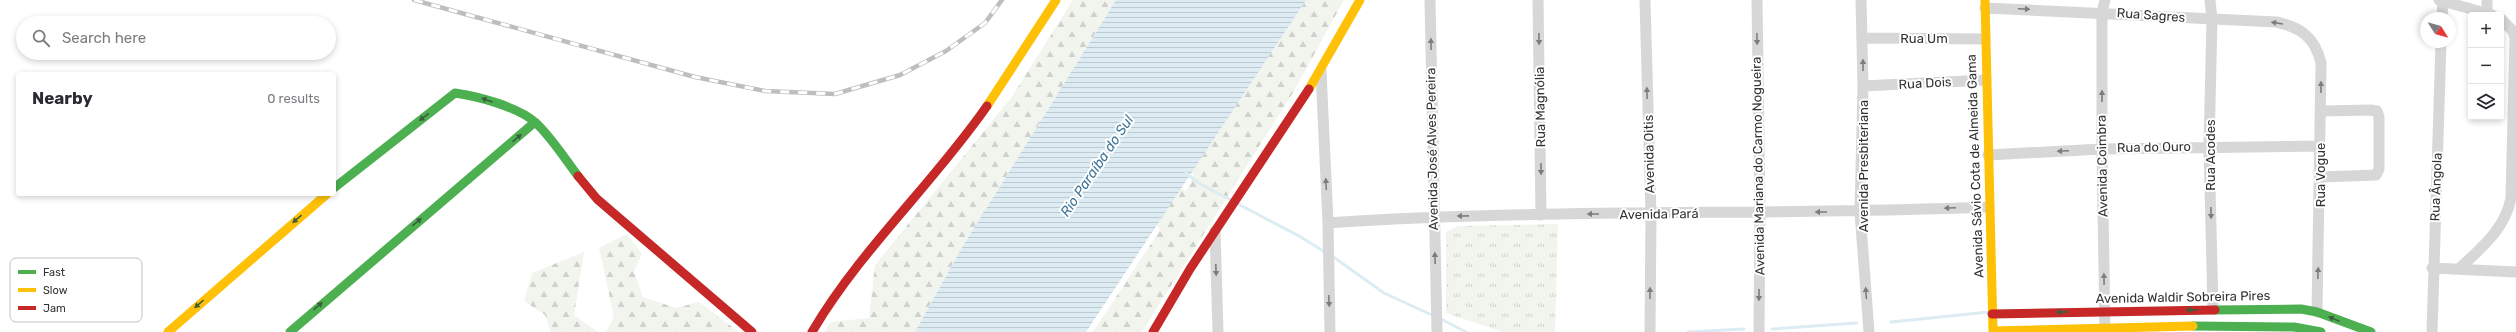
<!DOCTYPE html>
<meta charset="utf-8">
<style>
body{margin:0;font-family:Rubik,sans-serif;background:#f7f7f7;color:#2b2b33}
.controls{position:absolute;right:12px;top:12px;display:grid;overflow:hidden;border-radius:4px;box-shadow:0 2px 6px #0003}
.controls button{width:36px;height:36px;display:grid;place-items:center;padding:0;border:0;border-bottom:1px solid #e1e1e2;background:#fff;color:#2b2b33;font:20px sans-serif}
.compass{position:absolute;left:2420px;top:12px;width:36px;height:36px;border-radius:50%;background:#fff;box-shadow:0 2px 6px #0003;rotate:127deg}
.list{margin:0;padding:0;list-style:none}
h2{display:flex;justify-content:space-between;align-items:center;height:52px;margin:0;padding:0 16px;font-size:17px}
h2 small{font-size:13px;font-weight:400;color:#7c7c81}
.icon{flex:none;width:22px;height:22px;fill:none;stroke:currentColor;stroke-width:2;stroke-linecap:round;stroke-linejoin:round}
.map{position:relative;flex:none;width:2516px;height:332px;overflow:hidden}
.search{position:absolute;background:#fff;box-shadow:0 2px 6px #0003;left:16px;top:16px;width:320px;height:44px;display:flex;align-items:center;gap:10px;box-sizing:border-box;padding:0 14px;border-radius:22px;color:#7c7c81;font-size:15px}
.panel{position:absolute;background:#fff;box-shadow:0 2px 6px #0003;left:16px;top:72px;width:320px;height:124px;border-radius:4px}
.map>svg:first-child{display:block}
</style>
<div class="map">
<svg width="2516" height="332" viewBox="0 0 2516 332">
<defs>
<pattern id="forest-firs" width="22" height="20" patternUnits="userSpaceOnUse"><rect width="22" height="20" fill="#f1f5ed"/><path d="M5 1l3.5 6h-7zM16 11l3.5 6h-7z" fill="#cfd2cc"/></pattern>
<pattern id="park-tufts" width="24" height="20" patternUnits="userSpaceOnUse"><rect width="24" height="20" fill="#f1f5ed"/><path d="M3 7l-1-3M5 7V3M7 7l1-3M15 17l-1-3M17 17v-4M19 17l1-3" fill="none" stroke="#cfd2cc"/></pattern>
<pattern id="water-rules" width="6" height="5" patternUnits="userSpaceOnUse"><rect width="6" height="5" fill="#ddebf3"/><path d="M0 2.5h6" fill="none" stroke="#becad1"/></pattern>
</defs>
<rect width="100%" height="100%" fill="#fff"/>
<path fill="url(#forest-firs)" d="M 1073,0 L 1116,0 L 961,249 L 915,332 L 825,332 L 830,322 L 869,318 L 875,265 L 1011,98 Z
M 1305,0 L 1344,0 L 1294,91 L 1142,332 L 1093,332 L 1160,230 L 1144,205 L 1157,181 L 1186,191 L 1194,175 L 1178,160 Z
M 627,234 L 642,254 L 634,272 L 643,297 L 676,308 L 699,302 L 739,332 L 606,332 L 614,317 L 599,248 Z
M 584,252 L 574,315 L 598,332 L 551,332 L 545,315 L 524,301 L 532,273 Z"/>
<path fill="url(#park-tufts)" d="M 1558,224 L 1555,332 L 1503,332 L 1446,313 L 1446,232 L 1458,226 Z"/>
<path fill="url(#water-rules)" d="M 1116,0 L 1306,0 L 1086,332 L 915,332 L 961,249 Z"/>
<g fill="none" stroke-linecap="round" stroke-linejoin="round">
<path stroke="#ddebf3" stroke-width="3" d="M 1186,173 L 1200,184 L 1231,200
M 1238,204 L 1299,236 L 1325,252
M 1332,256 L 1384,293 L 1434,316
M 1439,318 L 1466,332
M 1891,322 L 1989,312
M 1772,329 L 1857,323
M 1688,332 L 1744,329"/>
<path stroke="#d7d7d7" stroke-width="11" d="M 1430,0 L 1437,332
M 1538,0 L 1541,215
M 1645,0 L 1651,214 L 1650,332
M 1757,0 L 1760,212 L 1759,332
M 1861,0 L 1863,86 L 1860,212 L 1869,332
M 2105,0 L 2102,12 L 2102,149 L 2105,332
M 2210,0 L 2212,19 L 2209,146 L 2213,309
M 2439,0 L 2492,15
M 2487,0 L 2487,13
M 1985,8 L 2276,22 C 2300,27 2315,37 2321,63 L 2317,312
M 2442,18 L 2443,1
M 1863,38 L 1985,39
M 1321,71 L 1328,223 L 1330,332
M 1863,86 L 1986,80
M 1988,155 L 2102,149 L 2320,146
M 2321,177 L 2376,175 L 2379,169 L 2379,117 L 2377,111 L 2371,110 L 2321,111
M 1328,223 C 1548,208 1769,216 1989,207
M 1215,231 L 1218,332
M 2432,268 L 2516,272
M 2460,268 C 2482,247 2505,229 2511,198 L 2515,38 L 2513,31 L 2501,19
M 2432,332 L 2441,42"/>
<path stroke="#4caf50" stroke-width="9" d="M 334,188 L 455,93 C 477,96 519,107 536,123 C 552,138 565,159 578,176
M 2215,310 L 2301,309 L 2317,312 L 2371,332
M 2193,326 L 2294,327 L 2321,332
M 290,332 L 535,122"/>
<path stroke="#ffc107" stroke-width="9" d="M 1985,0 L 1993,332
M 1309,89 L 1360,0
M 987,106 L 1056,0
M 1993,331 L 2193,326
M 168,332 L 327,194"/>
<path stroke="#c62828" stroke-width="9" d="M 578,176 L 597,199 L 752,332
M 1992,314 L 2215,310
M 812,332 C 861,249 932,185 987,106
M 1153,332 L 1190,269 L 1309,89"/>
<defs>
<path id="rail" d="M 414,0 L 695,77 L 765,91 L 835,94 L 900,75 L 946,51 L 985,23 L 1002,0"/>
</defs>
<use href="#rail" stroke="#bebebe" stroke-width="4.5"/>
<use href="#rail" stroke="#fff" stroke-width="3" stroke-dasharray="9" stroke-linecap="butt"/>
</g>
<defs><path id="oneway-solid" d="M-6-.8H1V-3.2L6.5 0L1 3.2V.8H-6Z"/></defs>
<g fill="#7d7d7d">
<use href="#oneway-solid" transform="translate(2024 9) rotate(2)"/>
<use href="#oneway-solid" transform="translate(2277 23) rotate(-171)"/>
<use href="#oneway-solid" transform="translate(1539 39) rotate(89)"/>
<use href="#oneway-solid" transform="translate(1757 39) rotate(89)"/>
<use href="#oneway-solid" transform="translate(1431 44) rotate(-91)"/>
<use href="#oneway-solid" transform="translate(1863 65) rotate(-90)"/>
<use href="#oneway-solid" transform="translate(2321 87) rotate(-90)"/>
<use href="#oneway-solid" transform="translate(1647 93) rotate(-91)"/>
<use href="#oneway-solid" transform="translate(2102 96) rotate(-90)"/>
<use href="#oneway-solid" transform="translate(2063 151) rotate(177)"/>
<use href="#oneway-solid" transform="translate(1541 169) rotate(89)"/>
<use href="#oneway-solid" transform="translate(1326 184) rotate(-93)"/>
<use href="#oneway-solid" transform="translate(1950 208) rotate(177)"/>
<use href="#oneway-solid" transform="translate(1821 212) rotate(-180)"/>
<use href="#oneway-solid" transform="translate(2211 213) rotate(89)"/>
<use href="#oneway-solid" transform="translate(1593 214) rotate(180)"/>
<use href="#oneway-solid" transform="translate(1463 216) rotate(179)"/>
<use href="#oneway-solid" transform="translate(1435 258) rotate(-92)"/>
<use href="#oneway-solid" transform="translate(1216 270) rotate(88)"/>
<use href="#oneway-solid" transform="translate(2318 273) rotate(-88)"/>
<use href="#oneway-solid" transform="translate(2104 279) rotate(-91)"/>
<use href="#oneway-solid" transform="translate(1650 293) rotate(-90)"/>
<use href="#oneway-solid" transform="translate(1866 293) rotate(-94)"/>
<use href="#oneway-solid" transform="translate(1759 295) rotate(91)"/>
<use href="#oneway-solid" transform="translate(1329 301) rotate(88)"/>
</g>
<g fill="#3c5e3d">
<use href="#oneway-solid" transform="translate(487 100) rotate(-160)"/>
<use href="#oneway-solid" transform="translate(424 117) rotate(142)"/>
<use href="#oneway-solid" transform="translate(517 138) rotate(-41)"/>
<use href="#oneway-solid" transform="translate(297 219) rotate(140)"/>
<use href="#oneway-solid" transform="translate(417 222) rotate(-40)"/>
<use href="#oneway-solid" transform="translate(199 304) rotate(139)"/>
<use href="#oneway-solid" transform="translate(318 306) rotate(-42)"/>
<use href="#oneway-solid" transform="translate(2192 310) rotate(179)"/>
<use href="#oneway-solid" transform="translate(2062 312) rotate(179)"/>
<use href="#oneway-solid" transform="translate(2334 319) rotate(-158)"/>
</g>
<g text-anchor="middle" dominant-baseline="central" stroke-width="4" stroke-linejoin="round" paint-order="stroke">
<g font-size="13" fill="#333" stroke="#fff">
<text transform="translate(2151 15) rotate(4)">Rua Sagres</text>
<text x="1924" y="38">Rua Um</text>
<text transform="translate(1925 83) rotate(-3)">Rua Dois</text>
<text transform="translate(1540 107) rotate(-91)">Rua Magnólia</text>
<text transform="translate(2154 147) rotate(-1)">Rua do Ouro</text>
<text transform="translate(1432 149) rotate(-91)">Avenida José Alves Pereira</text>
<text transform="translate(1649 154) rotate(-91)">Avenida Oitis</text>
<text transform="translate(2210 155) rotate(-90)">Rua Acodes</text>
<text transform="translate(1758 166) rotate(-91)">Avenida Mariana do Carmo Nogueira</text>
<text transform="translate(1863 166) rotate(-90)">Avenida Presbiteriana</text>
<text transform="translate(1975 166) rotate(-92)">Avenida Sávio Cota de Almeida Gama</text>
<text transform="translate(2102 166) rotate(-91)">Avenida Coimbra</text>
<text transform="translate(2320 175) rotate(-90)">Rua Vogue</text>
<text transform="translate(2436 187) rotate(-88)">Rua Ângola</text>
<text transform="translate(1659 214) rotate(-1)">Avenida Pará</text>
<text transform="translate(2183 297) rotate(-1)">Avenida Waldir Sobreira Pires</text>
</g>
<g font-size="14" font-style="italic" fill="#3f7597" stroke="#fff">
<text transform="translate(1097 166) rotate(-56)">Rio Paraíba do Sul</text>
</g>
</g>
<rect x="10" y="258" width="132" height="64" rx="6" fill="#fff" stroke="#c2c2c2" stroke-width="1"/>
<rect x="18" y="270" width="18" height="4" fill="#4caf50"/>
<rect x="18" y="288" width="18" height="4" fill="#ffc107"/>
<rect x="18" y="306" width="18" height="4" fill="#c62828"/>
<g font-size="11" fill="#333">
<text x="43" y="276">Fast</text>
<text x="43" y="294">Slow</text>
<text x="43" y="312">Jam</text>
</g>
</svg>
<div class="controls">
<button>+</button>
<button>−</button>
<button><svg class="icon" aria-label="layers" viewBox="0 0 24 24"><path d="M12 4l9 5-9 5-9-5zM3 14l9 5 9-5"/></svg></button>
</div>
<svg class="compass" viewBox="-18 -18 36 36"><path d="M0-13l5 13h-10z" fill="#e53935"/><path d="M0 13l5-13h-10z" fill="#7c7c81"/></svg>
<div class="search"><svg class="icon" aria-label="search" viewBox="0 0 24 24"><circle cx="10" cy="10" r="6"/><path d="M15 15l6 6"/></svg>Search here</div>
<section class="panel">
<h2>Nearby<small>0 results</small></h2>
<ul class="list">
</ul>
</section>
</div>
